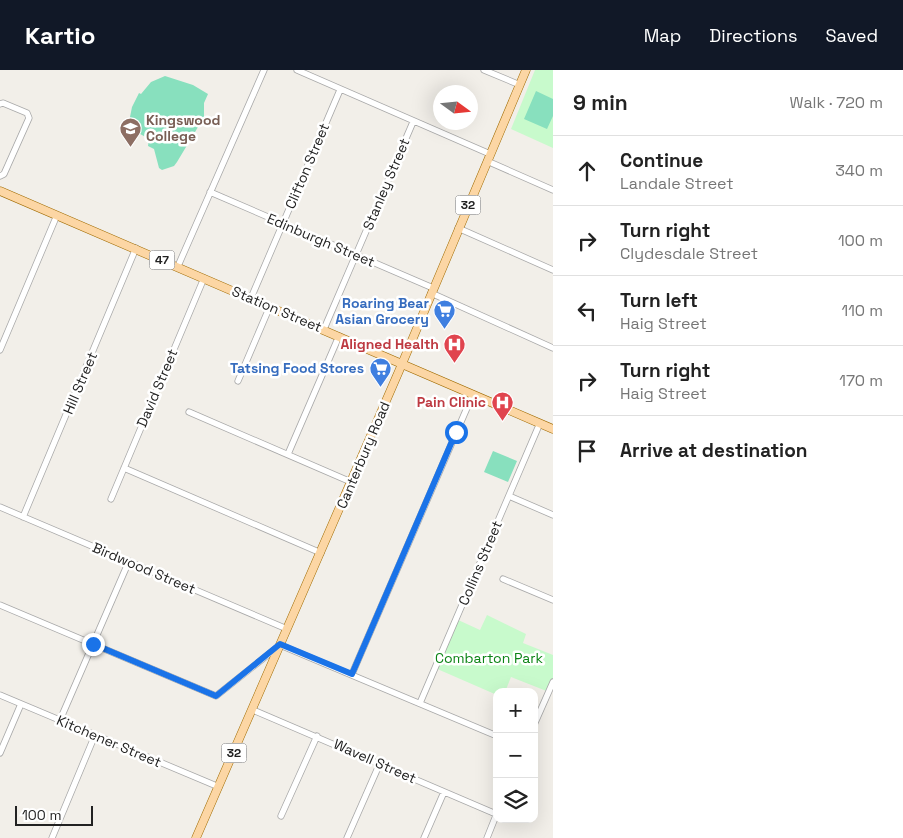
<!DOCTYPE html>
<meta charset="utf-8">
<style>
body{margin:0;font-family:"Space Grotesk",sans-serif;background:#f6f6f6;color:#222}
.controls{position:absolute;right:15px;bottom:15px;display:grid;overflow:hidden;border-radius:10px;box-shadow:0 5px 20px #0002}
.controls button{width:45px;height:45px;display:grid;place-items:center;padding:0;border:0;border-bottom:1px solid #e0e0e0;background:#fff;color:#222;font:25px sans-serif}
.compass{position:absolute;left:433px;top:15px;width:45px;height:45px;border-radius:50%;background:#fff;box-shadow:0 5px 20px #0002;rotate:105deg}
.scale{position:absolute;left:15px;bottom:12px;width:78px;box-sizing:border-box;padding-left:5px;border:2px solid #222;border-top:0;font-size:14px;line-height:18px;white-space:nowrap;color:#222;-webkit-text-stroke:4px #fff;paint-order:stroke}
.stop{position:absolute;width:15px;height:15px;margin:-11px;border:4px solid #1a73e8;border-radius:50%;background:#fff}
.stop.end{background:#1a73e8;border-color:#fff;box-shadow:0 1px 5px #0008}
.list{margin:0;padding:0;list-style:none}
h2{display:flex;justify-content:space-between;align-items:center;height:65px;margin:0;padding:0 20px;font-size:21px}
h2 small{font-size:16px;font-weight:400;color:#767676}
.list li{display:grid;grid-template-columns:32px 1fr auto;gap:15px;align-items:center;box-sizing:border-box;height:70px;padding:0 20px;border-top:1px solid #e0e0e0}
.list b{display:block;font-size:19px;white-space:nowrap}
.list p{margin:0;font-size:16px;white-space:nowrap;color:#767676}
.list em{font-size:16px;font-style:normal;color:#767676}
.icon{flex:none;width:28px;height:28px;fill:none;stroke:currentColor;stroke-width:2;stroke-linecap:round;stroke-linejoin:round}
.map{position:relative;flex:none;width:553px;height:768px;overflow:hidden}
header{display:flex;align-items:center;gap:30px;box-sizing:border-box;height:70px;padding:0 25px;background:#111827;color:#fff}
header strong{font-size:24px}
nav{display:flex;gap:28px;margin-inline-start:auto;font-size:18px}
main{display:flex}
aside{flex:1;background:#fff}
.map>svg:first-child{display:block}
</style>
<header>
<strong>Kartio</strong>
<nav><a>Map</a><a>Directions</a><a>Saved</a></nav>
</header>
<main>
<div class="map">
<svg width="553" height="768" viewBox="0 0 553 768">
<rect width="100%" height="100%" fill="#f2efe9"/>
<path fill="#c8facc" d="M 535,0 L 553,0 L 553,78 L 511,59 Z
M 487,545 L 526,564 L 523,573 L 553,585 L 553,612 L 549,622 L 511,607 L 505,622 L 497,622 L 497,625 L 435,598 L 456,549 L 480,560 Z"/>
<path fill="#88e0be" d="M 165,6 L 193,15 L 208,24 L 204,33 L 204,47 L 177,92 L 174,96 L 162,100 L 159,98 L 154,79 L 148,76 L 149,69 L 128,57 L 132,37 L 139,23 L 141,24 L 151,12 Z
M 536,21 L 553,29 L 553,46 L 547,59 L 524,49 Z
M 493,381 L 517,391 L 508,412 L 484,402 Z"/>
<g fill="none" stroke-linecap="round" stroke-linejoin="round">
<defs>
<path id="minor" d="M 297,0 L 490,84
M 484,0 L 520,15
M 0,34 L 3,33 L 27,43 L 29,48 L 4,104 L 0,106
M 487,91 L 553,120
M 210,122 L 433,218
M 458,158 L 553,200
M 178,196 L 264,0
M 431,223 L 553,278
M 251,228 L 340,20
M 324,259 L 413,52
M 0,280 L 57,145
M 238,311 L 270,236
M 189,342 L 351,412
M 288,384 L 339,266
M 124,398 L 321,483
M 509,426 L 553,445
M 111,429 L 204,208
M 0,437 L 287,559
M 23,447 L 136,178
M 503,509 L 553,530
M 0,535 L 216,626 L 280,575 L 497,666
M 352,604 L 473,324
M 0,625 L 219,717
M 420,633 L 540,353
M 253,640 L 496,744
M 60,650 L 129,491
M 534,655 L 553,612
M 0,683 L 21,634
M 281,746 L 317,666
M 52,768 L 95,665
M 347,768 L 380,693
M 424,768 L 444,722
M 487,768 L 497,743"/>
<path id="major" d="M 0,121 L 553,359
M 196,768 L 399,301 L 526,0"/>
</defs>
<use href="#minor" stroke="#a9a9a9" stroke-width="7"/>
<use href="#major" stroke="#a06b00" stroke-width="9"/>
<use href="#minor" stroke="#fff" stroke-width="5.5"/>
<use href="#major" stroke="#fcd6a4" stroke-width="8"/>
</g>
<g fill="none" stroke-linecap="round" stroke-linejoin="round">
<path stroke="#1a73e8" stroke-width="6" d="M 93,574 L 216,626 L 280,574 L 352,604 L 456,362"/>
</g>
<defs>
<symbol id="school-pin" viewBox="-11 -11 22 30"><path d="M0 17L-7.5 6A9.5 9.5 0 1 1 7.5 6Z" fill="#8d6e63" stroke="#fff"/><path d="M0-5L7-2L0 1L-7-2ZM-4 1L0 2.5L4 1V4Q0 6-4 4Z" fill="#fff"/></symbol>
<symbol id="supermarket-pin" viewBox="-11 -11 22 30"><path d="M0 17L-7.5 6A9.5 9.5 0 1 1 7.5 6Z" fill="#3f7fe0" stroke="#fff"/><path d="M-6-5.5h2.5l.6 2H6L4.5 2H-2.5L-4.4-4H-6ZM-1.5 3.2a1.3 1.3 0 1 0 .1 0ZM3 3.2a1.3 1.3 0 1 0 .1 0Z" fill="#fff"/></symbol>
<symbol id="hospital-pin" viewBox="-11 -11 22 30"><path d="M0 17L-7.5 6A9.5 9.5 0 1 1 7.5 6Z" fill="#e0444e" stroke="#fff"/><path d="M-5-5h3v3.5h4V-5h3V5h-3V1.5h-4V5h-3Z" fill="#fff"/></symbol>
</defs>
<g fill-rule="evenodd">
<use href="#school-pin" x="118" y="46" width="25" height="34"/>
<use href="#supermarket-pin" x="432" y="228" width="25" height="34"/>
<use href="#hospital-pin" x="442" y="262" width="25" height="34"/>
<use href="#supermarket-pin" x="368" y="286" width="25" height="34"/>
<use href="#hospital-pin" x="490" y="320" width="25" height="34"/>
</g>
<g text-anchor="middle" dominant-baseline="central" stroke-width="5" stroke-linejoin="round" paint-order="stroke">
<g fill="#fff" stroke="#646464" stroke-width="1">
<rect x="455.5" y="125.5" width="25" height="19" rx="4"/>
<rect x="149.5" y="180.5" width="25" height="19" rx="4"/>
<rect x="221.5" y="673.5" width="25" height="19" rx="4"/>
</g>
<g font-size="12" font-weight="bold" fill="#222">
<text x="468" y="135">32</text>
<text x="162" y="190">47</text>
<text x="234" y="683">32</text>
</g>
<g font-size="14" font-weight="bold" fill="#785e54" stroke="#fff" text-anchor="start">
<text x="146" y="50">Kingswood<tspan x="146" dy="16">College</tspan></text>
</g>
<g font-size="14" fill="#222" stroke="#fff">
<text transform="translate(307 96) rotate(-67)">Clifton Street</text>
<text transform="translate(386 114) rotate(-67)">Stanley Street</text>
<text transform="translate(321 170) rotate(23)">Edinburgh Street</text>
<text transform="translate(277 239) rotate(23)">Station Street</text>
<text transform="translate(80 313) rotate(-67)">Hill Street</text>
<text transform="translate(157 318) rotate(-67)">David Street</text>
<text transform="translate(363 385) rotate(-67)">Canterbury Road</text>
<text transform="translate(480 493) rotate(-67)">Collins Street</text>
<text transform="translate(144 498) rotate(23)">Birdwood Street</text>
<text transform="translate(109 671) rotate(23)">Kitchener Street</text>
<text transform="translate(375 691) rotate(24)">Wavell Street</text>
</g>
<g font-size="14" font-weight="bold" fill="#366cbe" stroke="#fff" text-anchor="end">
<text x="429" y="233">Roaring Bear<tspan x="429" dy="16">Asian Grocery</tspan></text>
<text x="364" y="298">Tatsing Food Stores</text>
</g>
<g font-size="14" font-weight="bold" fill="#be3a42" stroke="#fff" text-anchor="end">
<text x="439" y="274">Aligned Health</text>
<text x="486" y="332">Pain Clinic</text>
</g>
<g font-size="14" fill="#0c8416" stroke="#fff">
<text x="489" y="588">Combarton Park</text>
</g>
</g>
</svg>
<div class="controls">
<button>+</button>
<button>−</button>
<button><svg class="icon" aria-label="layers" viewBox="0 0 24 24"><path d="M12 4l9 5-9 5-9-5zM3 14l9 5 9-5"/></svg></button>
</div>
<svg class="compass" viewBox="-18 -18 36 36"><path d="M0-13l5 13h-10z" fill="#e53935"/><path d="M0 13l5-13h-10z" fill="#767676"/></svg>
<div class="scale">100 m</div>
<div class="stop" style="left:456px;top:362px"></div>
<div class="stop end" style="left:93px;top:574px"></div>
</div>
<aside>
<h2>9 min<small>Walk · 720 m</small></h2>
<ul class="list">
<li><svg class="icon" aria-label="ahead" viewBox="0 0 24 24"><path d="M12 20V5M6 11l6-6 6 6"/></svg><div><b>Continue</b><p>Landale Street</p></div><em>340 m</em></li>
<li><svg class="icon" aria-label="right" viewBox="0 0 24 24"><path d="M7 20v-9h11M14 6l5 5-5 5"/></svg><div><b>Turn right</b><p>Clydesdale Street</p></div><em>100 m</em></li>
<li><svg class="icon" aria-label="left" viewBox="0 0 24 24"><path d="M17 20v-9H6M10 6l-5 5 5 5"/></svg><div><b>Turn left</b><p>Haig Street</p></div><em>110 m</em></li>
<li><svg class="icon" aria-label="right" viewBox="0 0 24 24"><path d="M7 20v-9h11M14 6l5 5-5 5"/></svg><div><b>Turn right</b><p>Haig Street</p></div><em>170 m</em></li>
<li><svg class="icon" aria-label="arrive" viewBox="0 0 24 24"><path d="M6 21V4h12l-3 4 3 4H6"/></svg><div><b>Arrive at destination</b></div></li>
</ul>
</aside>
</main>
